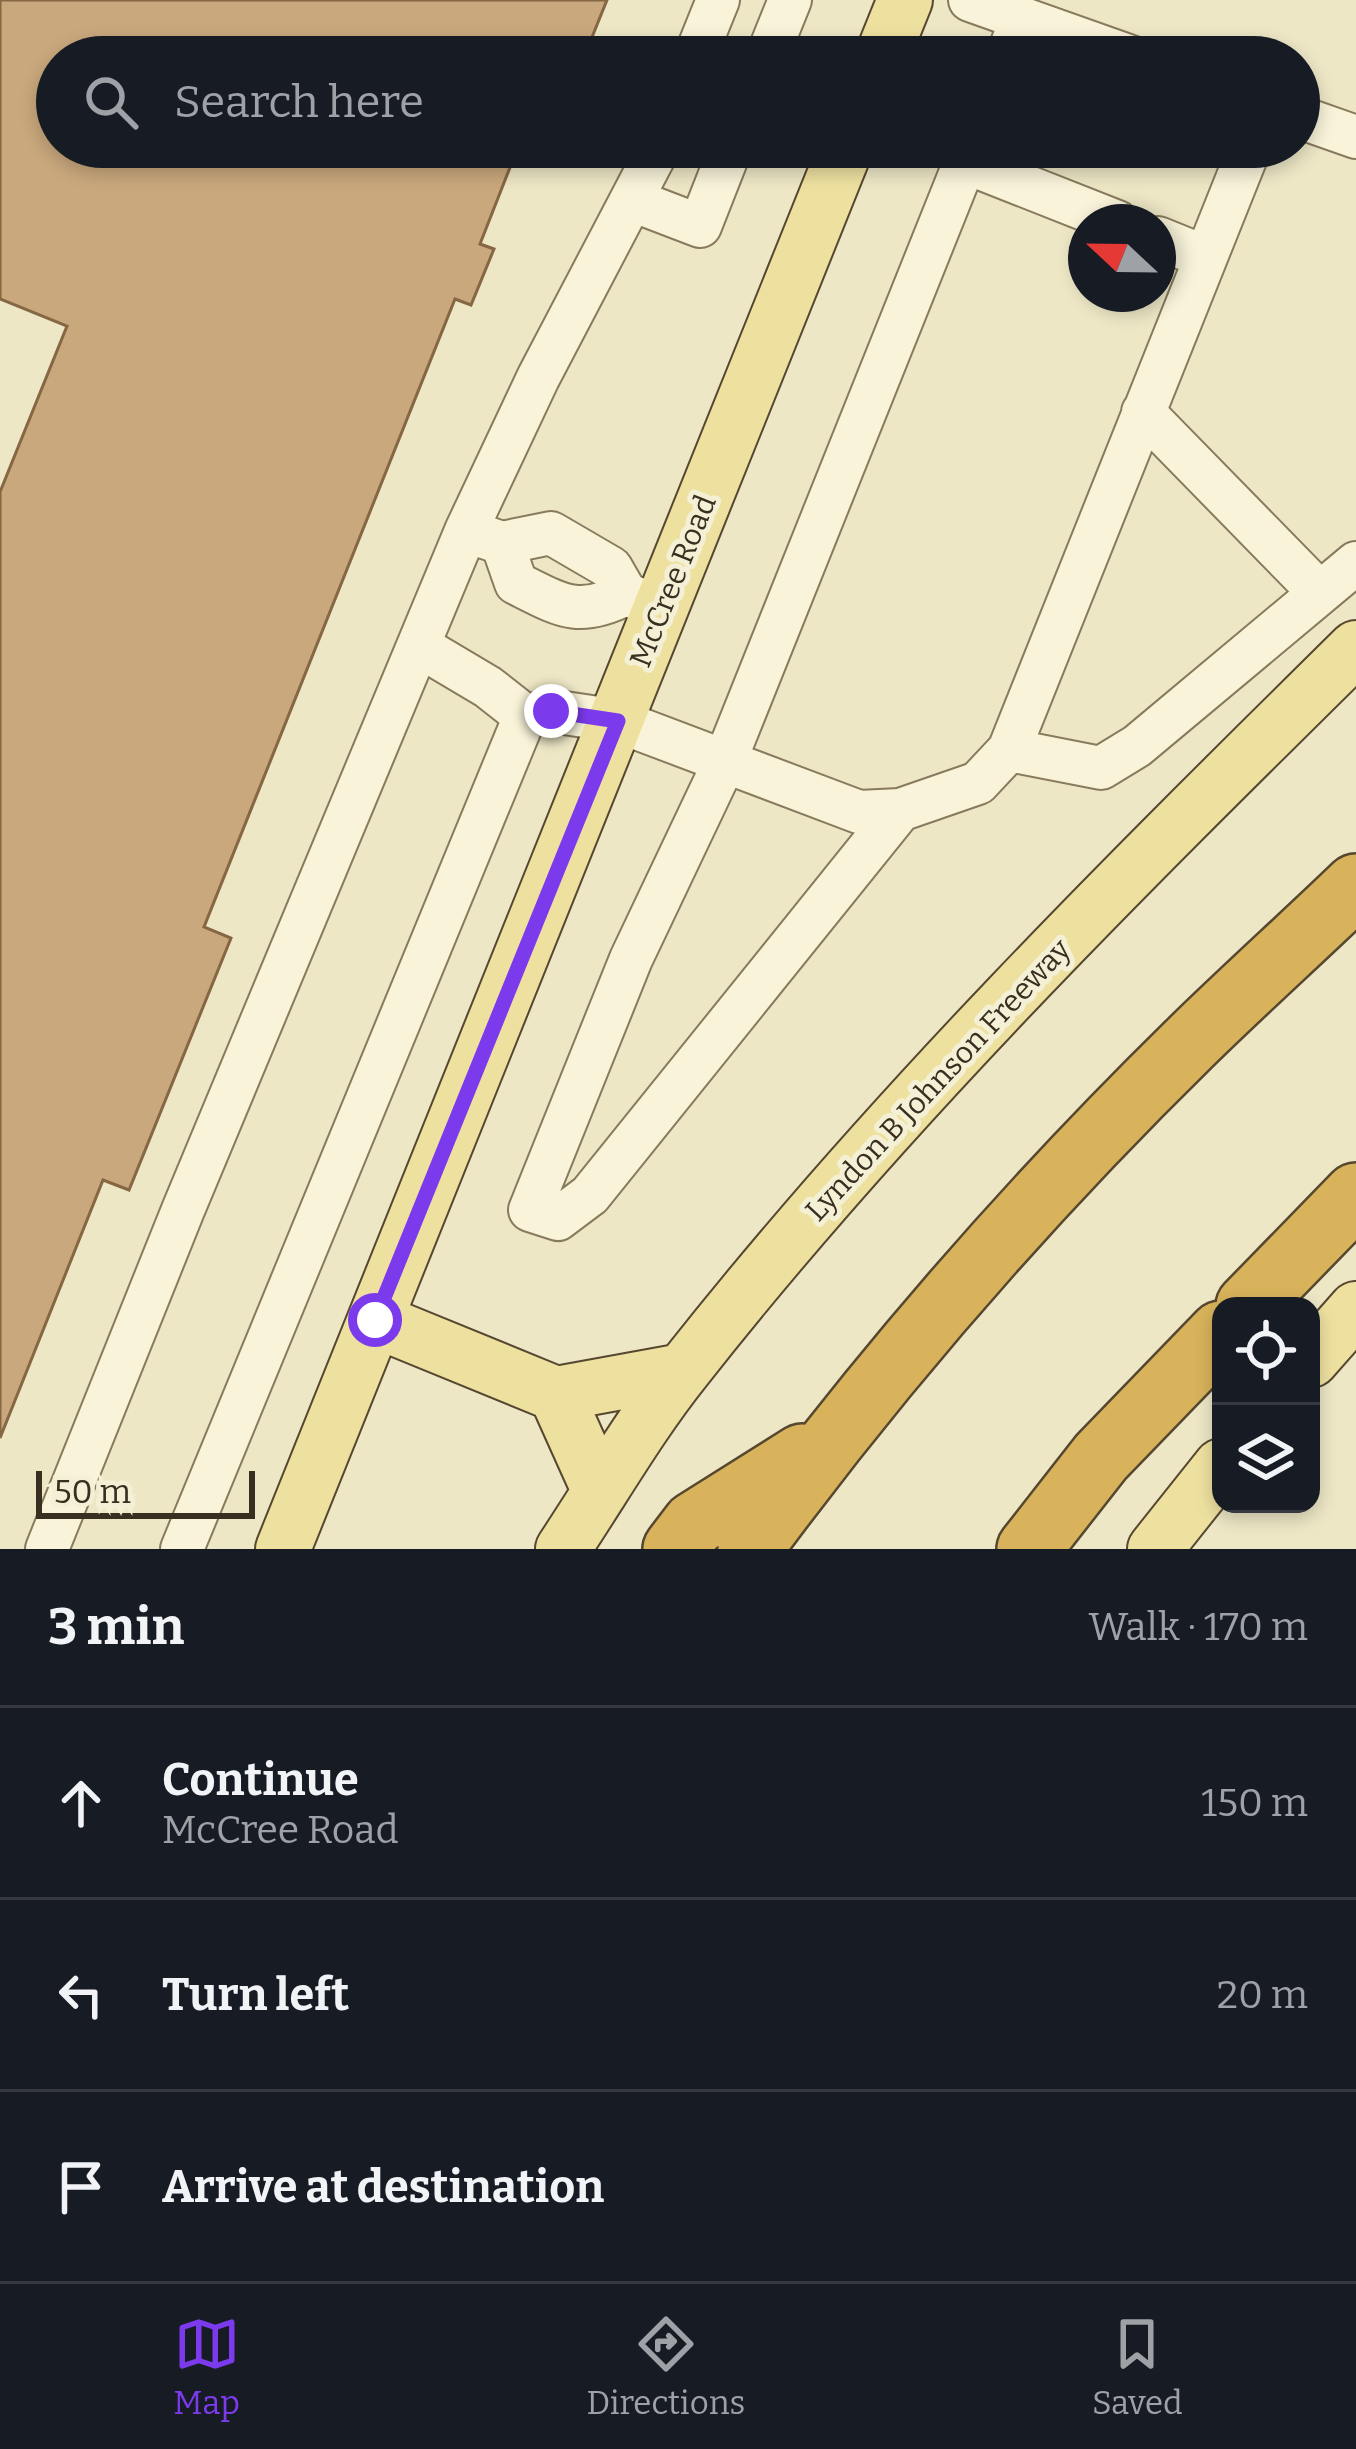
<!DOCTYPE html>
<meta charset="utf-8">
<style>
body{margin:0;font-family:Bitter,serif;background:#242831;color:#f1f3f6}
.controls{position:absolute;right:36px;bottom:36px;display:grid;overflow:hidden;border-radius:24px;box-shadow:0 6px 18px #0003}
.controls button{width:108px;height:108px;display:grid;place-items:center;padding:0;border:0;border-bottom:3px solid #363941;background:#171b24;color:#f1f3f6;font:60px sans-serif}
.compass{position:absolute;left:1068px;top:204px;width:108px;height:108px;border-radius:50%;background:#171b24;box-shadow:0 6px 18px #0003;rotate:292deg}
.scale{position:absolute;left:36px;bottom:30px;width:219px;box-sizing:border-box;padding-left:12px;border:6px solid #382f20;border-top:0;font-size:33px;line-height:42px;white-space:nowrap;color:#382f20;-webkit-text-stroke:9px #f4f0d6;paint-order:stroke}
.stop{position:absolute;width:36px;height:36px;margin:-27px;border:9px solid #7c3aed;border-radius:50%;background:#fff}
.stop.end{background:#7c3aed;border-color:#fff;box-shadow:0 3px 12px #0008}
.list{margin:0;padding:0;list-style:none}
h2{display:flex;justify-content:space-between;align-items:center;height:156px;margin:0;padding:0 48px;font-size:51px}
h2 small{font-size:39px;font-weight:400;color:#9ea1a6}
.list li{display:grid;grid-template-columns:78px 1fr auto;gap:36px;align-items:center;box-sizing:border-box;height:192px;padding:0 48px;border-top:3px solid #363941}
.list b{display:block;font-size:45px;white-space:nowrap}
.list p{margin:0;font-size:39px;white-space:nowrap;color:#9ea1a6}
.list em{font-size:39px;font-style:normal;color:#9ea1a6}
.icon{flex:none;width:66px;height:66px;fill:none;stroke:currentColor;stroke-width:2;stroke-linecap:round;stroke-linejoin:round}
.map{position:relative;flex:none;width:1356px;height:1549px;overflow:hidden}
.search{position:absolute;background:#171b24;box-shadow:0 6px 18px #0003;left:36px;right:36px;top:36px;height:132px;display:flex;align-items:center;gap:30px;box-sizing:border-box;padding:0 42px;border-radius:66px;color:#9ea1a6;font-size:45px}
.sheet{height:732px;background:#171b24}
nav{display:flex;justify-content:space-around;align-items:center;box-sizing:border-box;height:168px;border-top:3px solid #363941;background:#171b24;font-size:33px;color:#9ea1a6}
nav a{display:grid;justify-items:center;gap:6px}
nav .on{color:#7c3aed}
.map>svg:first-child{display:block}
</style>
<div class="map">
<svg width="1356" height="1549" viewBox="0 0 1356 1549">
<rect width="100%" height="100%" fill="#ede7c6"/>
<path fill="#caa87d" stroke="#866743" stroke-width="3" d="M 0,0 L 607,0 L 584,57 L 57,57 L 57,147 L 518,147 L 480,244 L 494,249 L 471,305 L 455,299 L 204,927 L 231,938 L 129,1190 L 103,1180 L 0,1438 L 0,492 L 67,326 L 0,299 Z"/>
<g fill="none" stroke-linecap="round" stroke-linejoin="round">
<defs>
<path id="minor" d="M 970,0 L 1131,57
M 695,57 L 718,0
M 767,57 L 790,0
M 1007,57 L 1022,18
M 1299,117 L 1356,137
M 965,162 L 1117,222
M 632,200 L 700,226 L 731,147
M 1158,238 L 1205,257
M 1143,412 L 1320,593
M 466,531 L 502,543 L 551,533 L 611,568 L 626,594 L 663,609
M 502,543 L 516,583 C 562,606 578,618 626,594
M 419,646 L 488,687 L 525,716
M 1009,750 L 1101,768 L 1137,746 L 1356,563
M 900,810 L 590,1195 L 558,1219 L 530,1210 L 631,959 L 725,761 L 971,147
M 47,1549 L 183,1210 L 466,531 L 538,378 L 659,147
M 182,1549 L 525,716 L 551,711 L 618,721 L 859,812 L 900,810 L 978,783 L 1009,750 L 1250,147"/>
<path id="major" d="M 882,57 L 905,0
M 375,1320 L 556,1394 L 682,1371
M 1311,1360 L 1356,1309
M 556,1394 L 600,1492
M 283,1549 L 846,147
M 563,1549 C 603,1489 640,1424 685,1368 C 888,1110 1123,878 1356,648
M 1155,1549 L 1221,1466"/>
<path id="highway" d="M 1248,1306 L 1356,1195
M 675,1549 L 694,1524 L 802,1456
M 750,1549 C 882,1370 1031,1199 1189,1044 C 1244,990 1301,939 1356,886
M 1029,1549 L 1101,1457 L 1221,1333"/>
</defs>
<use href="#minor" stroke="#887a5c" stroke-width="46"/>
<use href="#major" stroke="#564730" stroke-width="58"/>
<use href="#highway" stroke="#564730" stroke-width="68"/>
<use href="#minor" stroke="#f8f3d9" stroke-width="42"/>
<use href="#major" stroke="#eee1a0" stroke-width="54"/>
<use href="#highway" stroke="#d8b35b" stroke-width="63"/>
</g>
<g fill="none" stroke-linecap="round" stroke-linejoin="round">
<path stroke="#7c3aed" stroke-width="15" d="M 375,1320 L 618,721 L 551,711"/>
</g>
<g text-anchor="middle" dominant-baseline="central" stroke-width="10" stroke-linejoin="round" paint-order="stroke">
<g font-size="30" fill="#382f20" stroke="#f4f0d6">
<text transform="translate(673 581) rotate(-68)">McCree Road</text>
<text transform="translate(938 1080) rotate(-47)">Lyndon B Johnson Freeway</text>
</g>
</g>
</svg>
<div class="controls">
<button><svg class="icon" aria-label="locate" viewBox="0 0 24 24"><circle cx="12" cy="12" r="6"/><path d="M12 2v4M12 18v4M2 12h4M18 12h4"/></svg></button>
<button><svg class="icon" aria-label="layers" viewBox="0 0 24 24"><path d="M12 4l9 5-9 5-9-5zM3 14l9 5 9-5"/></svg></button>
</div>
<svg class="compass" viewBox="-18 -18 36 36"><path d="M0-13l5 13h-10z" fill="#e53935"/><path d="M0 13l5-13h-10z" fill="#9ea1a6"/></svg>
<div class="scale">50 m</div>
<div class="stop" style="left:375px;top:1320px"></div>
<div class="stop end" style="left:551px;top:711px"></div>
<div class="search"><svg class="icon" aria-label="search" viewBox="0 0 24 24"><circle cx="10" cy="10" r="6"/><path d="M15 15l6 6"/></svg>Search here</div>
</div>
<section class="sheet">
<h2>3 min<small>Walk · 170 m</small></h2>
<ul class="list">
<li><svg class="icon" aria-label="ahead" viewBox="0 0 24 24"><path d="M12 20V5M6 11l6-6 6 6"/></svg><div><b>Continue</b><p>McCree Road</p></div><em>150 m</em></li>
<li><svg class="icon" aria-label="left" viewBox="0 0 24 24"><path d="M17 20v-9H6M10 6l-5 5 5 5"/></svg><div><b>Turn left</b></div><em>20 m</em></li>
<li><svg class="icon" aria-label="arrive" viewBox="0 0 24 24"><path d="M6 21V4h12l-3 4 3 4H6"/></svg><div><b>Arrive at destination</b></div></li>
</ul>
</section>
<nav>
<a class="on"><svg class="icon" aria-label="map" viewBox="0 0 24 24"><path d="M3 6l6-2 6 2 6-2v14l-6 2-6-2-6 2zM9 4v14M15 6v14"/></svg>Map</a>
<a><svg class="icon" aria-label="directions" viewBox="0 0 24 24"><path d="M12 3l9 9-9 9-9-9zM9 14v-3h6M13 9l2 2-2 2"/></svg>Directions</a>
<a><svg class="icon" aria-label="saved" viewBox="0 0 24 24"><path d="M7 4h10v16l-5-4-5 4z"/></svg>Saved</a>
</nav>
